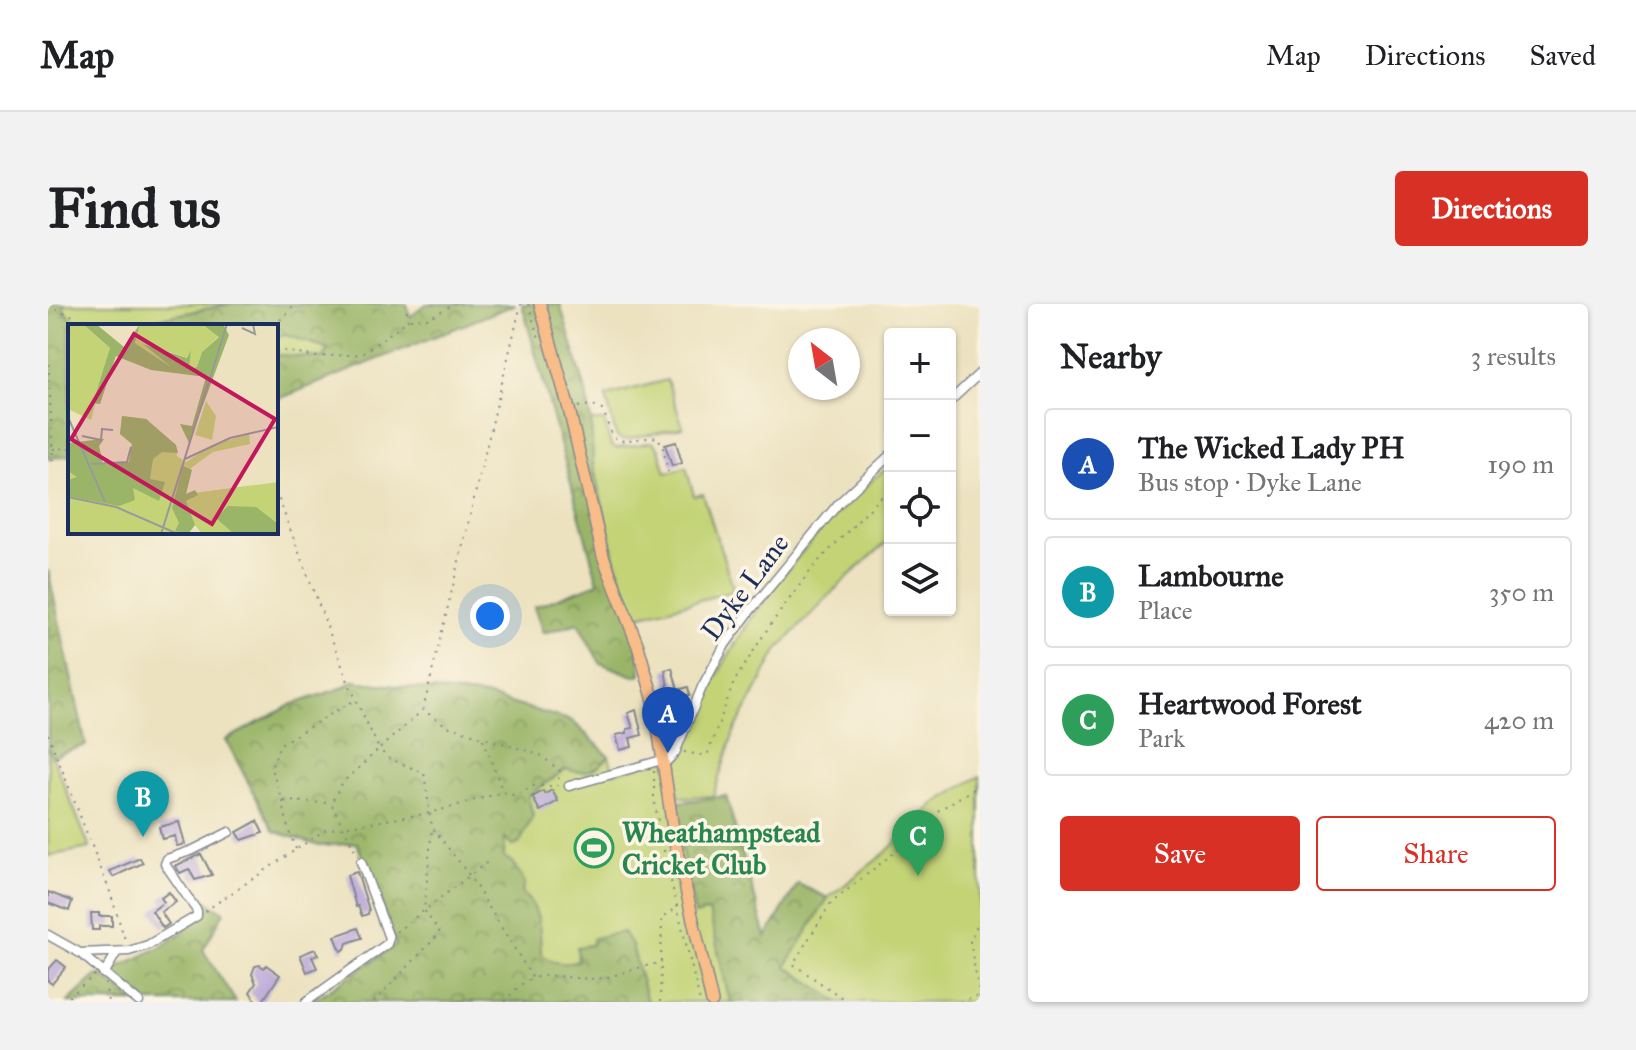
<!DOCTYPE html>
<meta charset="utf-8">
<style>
body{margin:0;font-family:"IM FELL Great Primer",serif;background:#f2f2f2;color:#202124}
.controls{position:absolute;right:24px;top:24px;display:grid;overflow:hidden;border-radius:8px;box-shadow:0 2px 6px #0004}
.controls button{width:72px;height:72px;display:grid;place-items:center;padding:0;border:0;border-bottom:2px solid #e0e0e0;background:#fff;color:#202124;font:40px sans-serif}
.compass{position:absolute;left:740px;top:24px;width:72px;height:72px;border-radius:50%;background:#fff;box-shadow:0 2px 6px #0004;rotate:329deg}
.you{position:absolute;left:442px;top:312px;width:28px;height:28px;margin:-20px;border:6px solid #fff;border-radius:50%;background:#1a73e8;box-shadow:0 0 0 12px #1a73e833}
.badge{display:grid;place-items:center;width:52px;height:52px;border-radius:50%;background:#d93025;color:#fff;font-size:26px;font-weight:700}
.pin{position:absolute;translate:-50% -66px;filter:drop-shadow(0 2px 4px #0008)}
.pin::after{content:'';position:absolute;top:42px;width:28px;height:24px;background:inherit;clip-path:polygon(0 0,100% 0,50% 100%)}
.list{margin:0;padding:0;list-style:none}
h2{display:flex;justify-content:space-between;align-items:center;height:104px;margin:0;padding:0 32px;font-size:34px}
h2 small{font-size:26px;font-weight:400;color:#757577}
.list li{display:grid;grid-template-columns:52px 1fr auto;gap:24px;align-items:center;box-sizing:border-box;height:112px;margin:0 16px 16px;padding:0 16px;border:2px solid #e0e0e0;border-radius:8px}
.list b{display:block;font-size:30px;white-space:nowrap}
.list p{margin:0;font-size:26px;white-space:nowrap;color:#757577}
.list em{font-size:26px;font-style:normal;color:#757577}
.actions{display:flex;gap:16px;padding:24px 32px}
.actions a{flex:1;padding:18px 0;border:2px solid #d93025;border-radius:8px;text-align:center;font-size:28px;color:#d93025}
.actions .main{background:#d93025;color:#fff}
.icon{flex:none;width:44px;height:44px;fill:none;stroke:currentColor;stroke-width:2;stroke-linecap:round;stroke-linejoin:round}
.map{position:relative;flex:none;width:932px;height:698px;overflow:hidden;border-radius:8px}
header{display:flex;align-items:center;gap:48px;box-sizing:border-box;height:112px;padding:0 40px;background:#fff;border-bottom:2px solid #e0e0e0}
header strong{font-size:38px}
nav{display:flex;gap:44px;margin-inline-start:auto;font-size:28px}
.intro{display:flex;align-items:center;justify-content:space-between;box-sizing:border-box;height:192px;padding:0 48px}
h1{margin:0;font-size:56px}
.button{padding:20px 36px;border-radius:8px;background:#d93025;color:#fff;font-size:28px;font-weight:700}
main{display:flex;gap:48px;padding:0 48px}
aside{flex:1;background:#fff;border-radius:8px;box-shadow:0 2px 6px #0004}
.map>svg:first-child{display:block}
</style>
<header>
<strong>Map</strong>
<nav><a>Map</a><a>Directions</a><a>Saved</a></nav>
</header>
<div class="intro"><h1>Find us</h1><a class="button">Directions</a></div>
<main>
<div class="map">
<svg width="932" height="698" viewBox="0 0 932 698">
<defs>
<pattern id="forest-crowns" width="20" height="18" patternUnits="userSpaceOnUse" patternTransform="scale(2)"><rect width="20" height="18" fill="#9ab567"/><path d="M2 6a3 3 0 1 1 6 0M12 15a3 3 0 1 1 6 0" fill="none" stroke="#7d9458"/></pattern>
</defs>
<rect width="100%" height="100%" fill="#fcf5e5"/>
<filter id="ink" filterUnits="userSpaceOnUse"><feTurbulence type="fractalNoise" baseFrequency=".0125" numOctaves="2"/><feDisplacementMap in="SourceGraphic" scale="16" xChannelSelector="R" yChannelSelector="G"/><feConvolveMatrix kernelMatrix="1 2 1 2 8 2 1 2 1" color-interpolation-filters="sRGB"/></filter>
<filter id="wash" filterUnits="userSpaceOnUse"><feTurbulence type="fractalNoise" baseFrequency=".006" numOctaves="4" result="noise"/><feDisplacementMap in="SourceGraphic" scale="32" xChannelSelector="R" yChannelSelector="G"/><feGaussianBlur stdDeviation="1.8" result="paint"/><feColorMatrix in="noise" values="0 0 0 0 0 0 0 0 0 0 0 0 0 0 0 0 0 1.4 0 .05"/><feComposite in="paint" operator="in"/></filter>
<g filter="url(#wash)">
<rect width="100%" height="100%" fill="#ece2c0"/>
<path fill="#c3d376" stroke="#6f816a" stroke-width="2" d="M 15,0 L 183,0 L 73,22 L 32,22 L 17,8 Z
M 239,31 L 281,45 L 275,54 L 228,51 L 228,32 Z
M 619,76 L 635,123 L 575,136 L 568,132 L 558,92 Z
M 543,117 L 556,117 L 563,141 L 568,144 L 605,138 L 611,145 L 618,169 L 638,163 L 646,192 L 655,190 L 686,287 L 587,313 L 567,255 L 545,161 Z
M 842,161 L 842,235 L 793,279 L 730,345 L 686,428 L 665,492 L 632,493 C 620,467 634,448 644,424 C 686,325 759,229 842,161 Z
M 304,377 L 437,392 L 524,417 L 561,452 L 566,469 L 618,453 L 625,499 L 678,492 L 718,633 L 750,580 L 780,594 L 837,549 L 885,501 L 932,472 L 932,698 L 263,698 L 348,641 L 309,539 L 272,542 L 226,527 L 178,436 L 243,401 L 297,383 Z
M 0,442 L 42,544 L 0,552 Z"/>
<path fill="url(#forest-crowns)" stroke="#5a7262" stroke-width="2" d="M 0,0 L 15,0 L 17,8 L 32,22 L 22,22 L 22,151 L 0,155 Z
M 183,0 L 359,0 L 362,13 L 378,0 L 468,0 L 228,96 L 228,51 L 275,54 L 281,45 L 239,31 L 228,32 L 228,22 L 73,22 Z
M 474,0 L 512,0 L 538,87 L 543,117 L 545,161 L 567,255 L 587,313 L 593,370 L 586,372 L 552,359 L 530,319 L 495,329 L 486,303 L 550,279 Z
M 0,266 L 38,441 L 4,453 L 0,442 Z
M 304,377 L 437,392 L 524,417 L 561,452 C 550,466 535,472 518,465 L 480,492 L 485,512 L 471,540 L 465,542 L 457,534 L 456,553 L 464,558 L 477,579 L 474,589 C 494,606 492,626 493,650 C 505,659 516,662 530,657 L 529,643 L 543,641 L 545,634 L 575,628 L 584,642 L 599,698 L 263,698 L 348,641 L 309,539 L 272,542 L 226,527 L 178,436 L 243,401 L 297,383 Z
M 678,492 L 718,633 L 750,580 L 780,594 L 738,662 L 791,698 L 682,698 L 661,607 L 647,611 L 624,499 Z
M 159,597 L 176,608 L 155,646 L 188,698 L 98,698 L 59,668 C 97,650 140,637 159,597 Z
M 49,671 L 55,672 L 87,698 L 20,698 Z"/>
<g id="blocks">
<path fill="#bdabd9" d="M 628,138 L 634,159 L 624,162 L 617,141 Z
M 624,364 L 630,386 L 640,383 L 642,391 L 639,391 L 640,399 L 624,405 L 617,366 Z
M 588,406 L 594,431 L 582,434 L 584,443 L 572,446 L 568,431 L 579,429 L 579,425 L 585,424 L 580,409 Z
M 504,486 L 510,497 L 492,507 L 484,493 L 495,487 L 497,490 Z
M 209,517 L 215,529 L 194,536 L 189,528 Z
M 131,518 L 137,540 L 129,542 L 127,532 L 114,535 L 111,523 Z
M 153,550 L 164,571 L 147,576 L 141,565 L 132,569 L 127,562 Z
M 92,554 L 95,559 L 65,573 L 62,567 Z
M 309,568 L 321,606 L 320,610 L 314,612 L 310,602 L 308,603 L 299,571 Z
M 0,588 L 24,597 L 21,607 L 0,599 Z
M 121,588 L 128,598 L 113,608 L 121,620 L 115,624 L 104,607 L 116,598 L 113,594 Z
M 43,609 L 51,609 L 51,612 L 64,612 L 64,622 L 51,622 L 51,626 L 44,626 Z
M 310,624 L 314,634 L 299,639 L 297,645 L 293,647 L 287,632 Z
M 267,645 L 270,651 L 264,653 L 269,664 L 259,668 L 252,651 Z
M 9,656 L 18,663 L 4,680 L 0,677 L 0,666 Z
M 212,661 L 216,664 L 218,661 L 232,671 L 214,698 L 209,698 L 202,688 L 208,679 L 204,670 L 207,662 Z"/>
</g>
</g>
<g filter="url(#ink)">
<use href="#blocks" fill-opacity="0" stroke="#84888f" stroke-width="2"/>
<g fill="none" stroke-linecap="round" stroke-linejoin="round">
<defs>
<path id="minor" d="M 902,97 L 932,69
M 615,461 L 627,449 L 654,383 L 677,341 L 702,307 L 790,200 L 842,151
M 521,482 L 614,456
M 0,631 L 32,649 L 91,698
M 32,649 L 81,647 L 100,641 L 149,612 L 149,607 L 117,560 L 119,555 L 145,546 L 181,528
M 56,670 L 69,648
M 258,698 L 339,640 L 341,634 L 313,558"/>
<path id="major" d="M 492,0 L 521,105 L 555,252 L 590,342 L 606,397 L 627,538 L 664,698"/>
</defs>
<use href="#minor" stroke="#84888f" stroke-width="11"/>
<use href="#major" stroke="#84888f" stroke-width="14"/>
<path stroke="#84888f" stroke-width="2" stroke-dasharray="2 6" stroke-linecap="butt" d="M 480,0 L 492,37
M 0,3 L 22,10 L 35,22
M 362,15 L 380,14 L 407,0
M 218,22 L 227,21 L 248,0
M 228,48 L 238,47 L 266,53 L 314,50 L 360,16 L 358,0
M 0,52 L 5,156 L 0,157
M 530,103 C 567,95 551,121 570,137 L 610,133 L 615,144 L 620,168
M 5,145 L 22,144
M 228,188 L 301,380 L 331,445 L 294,479 L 283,499
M 375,406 L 473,0
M 0,430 L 62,588 L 78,639
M 435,435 L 455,488
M 636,448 L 653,451 L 660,449 L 686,378 L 720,324 L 766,262 L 842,184
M 606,467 L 606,496 L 617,552 L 652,698
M 236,497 L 282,499
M 284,501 L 310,552
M 248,545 L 240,525 L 235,497 L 223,465 L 232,440 L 307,396
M 157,607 L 277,526 L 382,509 L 455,488 C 469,494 472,491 483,482 L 508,482
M 932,615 L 922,637 L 932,695
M 348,628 L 442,556
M 484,673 L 421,571 L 384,523 L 376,469 L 340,454 L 331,445 L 375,406 L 399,422 L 492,451 L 512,467 L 509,482
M 57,679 L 60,698
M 15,698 L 48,670
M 326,698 L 392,629 L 376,606 L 384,524
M 457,698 C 488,655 511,679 553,674 C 574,671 593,661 614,659
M 612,698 L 614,614 L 629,603
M 800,698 L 745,660 L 783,599 L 847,548 L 891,506 L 932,481
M 912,698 L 930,692"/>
<use href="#minor" stroke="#fff" stroke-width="8"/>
<use href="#major" stroke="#f8bd88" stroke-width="11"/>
</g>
</g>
<defs>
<symbol id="stadium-ring" viewBox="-11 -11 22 22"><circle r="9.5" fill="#fcf5e5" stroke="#2e9e5b" stroke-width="1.5"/><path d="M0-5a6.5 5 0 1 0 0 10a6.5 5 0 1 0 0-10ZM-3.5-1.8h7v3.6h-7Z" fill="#2e9e5b"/></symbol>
</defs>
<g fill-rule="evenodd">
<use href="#stadium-ring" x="524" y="522" width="44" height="44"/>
</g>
<g text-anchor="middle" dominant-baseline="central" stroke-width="7" stroke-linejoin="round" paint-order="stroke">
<g font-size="28" fill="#1b2f5e" stroke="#fcf5e5">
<text transform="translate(697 283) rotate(-53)">Dyke Lane</text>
</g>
<g font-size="28" font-weight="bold" fill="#27864d" stroke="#fcf5e5" text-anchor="start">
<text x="574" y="528">Wheathampstead<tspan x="574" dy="32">Cricket Club</tspan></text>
</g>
</g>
<g transform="translate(20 20)">
<rect width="210" height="210" fill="#ece2c0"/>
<path d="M 0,0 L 15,0 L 42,24 L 23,96 L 0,85 ZM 72,0 L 134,0 L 151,12 L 134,28 L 129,43 L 120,45 L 123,26 L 120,34 L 76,20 L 103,43 L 67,19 ZM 138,77 L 148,92 L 144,116 L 127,111 ZM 54,92 L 78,95 L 108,121 L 109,132 L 118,138 L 144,121 L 181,110 L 182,120 L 145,128 L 123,144 L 118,170 L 210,158 L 210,210 L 134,210 L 127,201 L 120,210 L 0,210 L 0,119 L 36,115 L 31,122 L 35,140 L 60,139 L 64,120 L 52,110 Z" fill="#c3d376"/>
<path d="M 15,0 L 28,0 L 56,23 L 72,0 L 67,19 L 103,43 L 75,20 L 119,34 L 123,26 L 121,45 L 129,43 L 134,28 L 151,13 L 134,0 L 155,0 L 161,11 L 121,119 L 112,100 L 124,102 L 138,53 L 83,46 L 48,32 L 32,80 L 25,79 L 42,24 ZM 54,92 L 78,95 L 108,121 L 110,129 L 94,128 L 85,135 L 82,155 L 97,158 L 91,177 L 65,164 L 67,176 L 51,182 L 0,172 L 0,156 L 9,153 L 0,147 L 0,119 L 36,115 L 31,122 L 35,140 L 61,138 L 64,120 L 52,110 ZM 115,142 L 124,146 L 118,170 L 127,166 L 130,171 L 118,177 L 127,201 L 120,210 L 107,207 L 111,199 L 104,184 ZM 160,182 L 188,183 L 210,200 L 210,210 L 166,210 L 148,194 Z" fill="#9ab567"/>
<path fill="none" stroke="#989a99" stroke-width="2" d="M 174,4 L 187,10 L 185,0M 0,93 L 37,178M 14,112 L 33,116 L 34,105 L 45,106M 117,135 L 162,114 L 210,103M 23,140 L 59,138 L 63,123M 0,173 L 48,183 L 110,210M 93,210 L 159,0"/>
<path fill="#c2185b" fill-opacity="0.15" stroke="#c2185b" stroke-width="4" d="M 66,10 L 207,95 L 144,200 L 3,115 Z"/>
<rect width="210" height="210" fill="none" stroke="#1b2f5e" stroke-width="4"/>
</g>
</svg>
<div class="controls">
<button>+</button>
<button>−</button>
<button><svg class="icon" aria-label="locate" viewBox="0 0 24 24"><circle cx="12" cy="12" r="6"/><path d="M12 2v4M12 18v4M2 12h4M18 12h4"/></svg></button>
<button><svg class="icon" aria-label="layers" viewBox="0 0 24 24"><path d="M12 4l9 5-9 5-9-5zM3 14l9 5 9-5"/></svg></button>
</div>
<svg class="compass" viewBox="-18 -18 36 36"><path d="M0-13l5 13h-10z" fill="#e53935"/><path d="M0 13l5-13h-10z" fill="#757577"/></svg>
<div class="you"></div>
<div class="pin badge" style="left:620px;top:449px;background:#1a4fb4">A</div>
<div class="pin badge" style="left:95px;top:533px;background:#0f9aa8">B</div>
<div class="pin badge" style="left:870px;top:572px;background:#2e9e5b">C</div>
</div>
<aside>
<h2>Nearby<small>3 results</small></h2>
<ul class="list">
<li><span class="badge" style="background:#1a4fb4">A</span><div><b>The Wicked Lady PH</b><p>Bus stop · Dyke Lane</p></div><em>190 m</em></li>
<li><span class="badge" style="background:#0f9aa8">B</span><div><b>Lambourne</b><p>Place</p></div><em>350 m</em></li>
<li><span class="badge" style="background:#2e9e5b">C</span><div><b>Heartwood Forest</b><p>Park</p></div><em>420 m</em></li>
</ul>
<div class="actions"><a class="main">Save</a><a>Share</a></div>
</aside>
</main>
